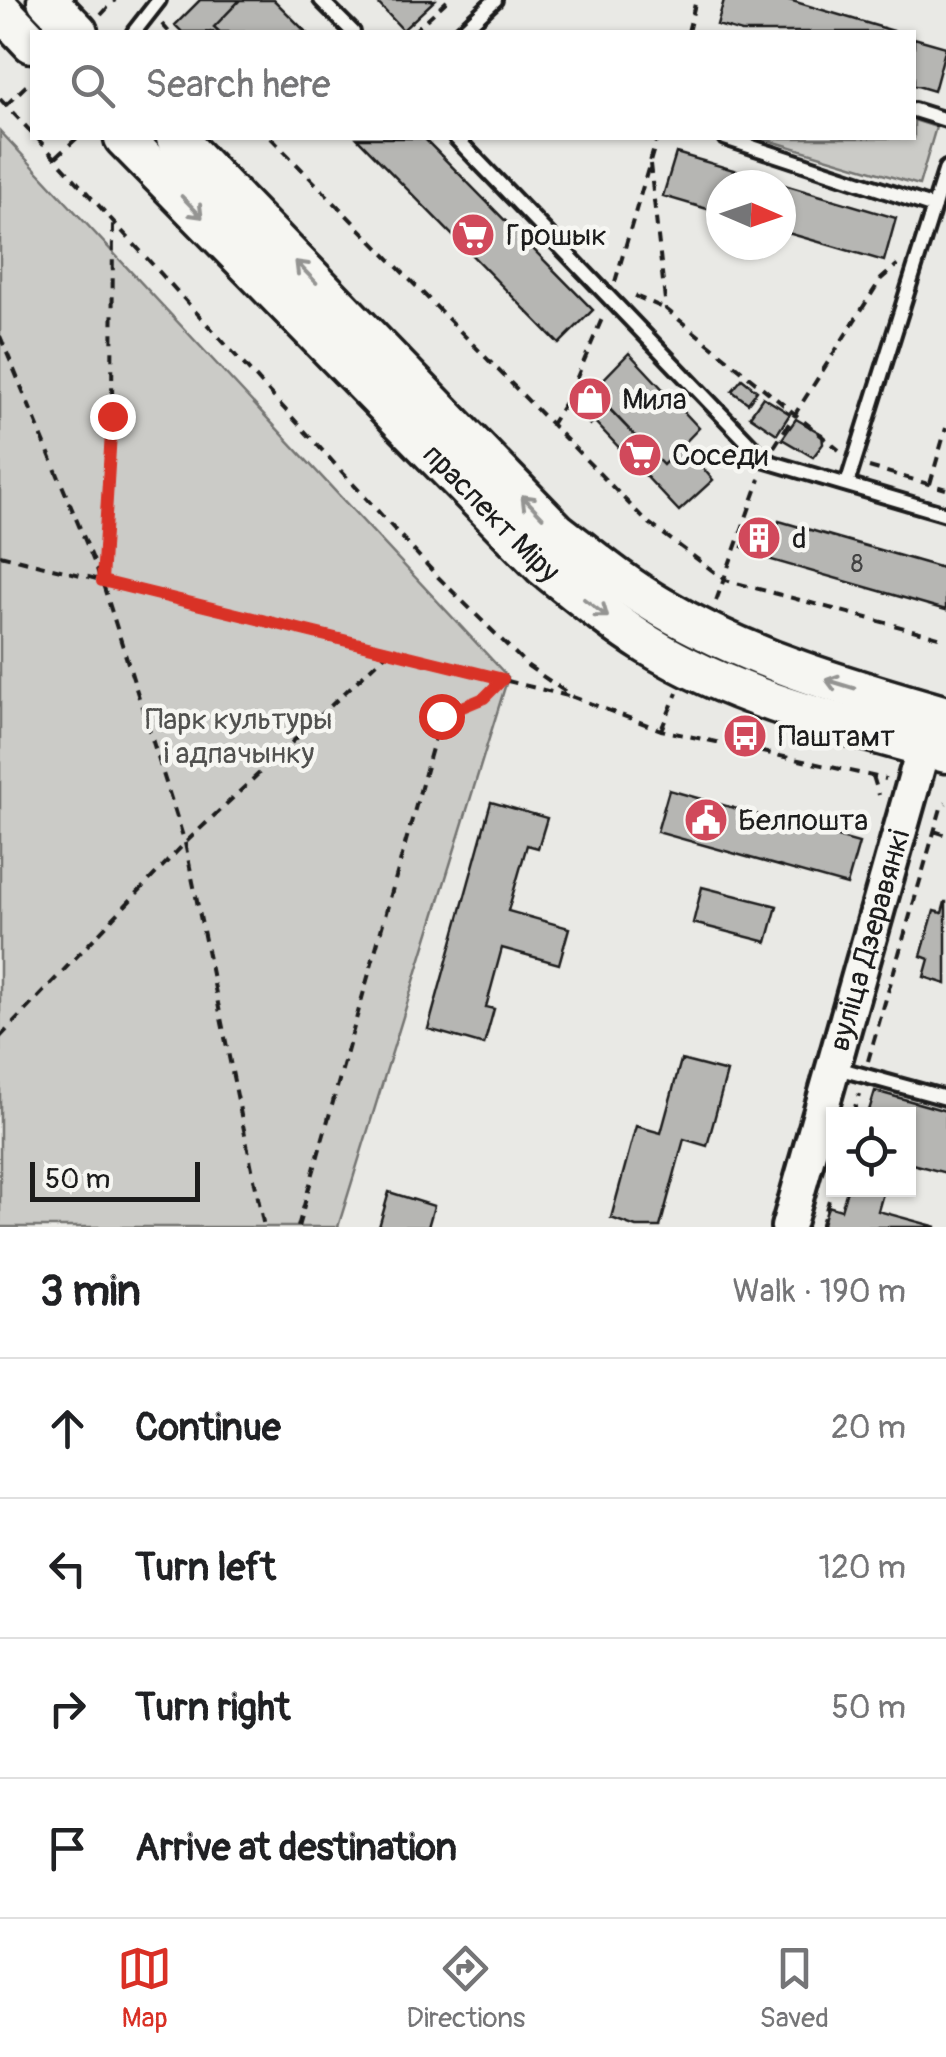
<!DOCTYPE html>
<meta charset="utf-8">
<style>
body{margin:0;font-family:Pangolin,sans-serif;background:#f2f2f2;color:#202124}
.controls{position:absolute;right:30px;bottom:30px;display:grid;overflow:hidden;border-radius:0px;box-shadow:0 2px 8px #0004}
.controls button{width:90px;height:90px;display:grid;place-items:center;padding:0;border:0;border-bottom:2px solid #e0e0e0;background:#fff;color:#202124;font:50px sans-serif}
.compass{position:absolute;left:706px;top:170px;width:90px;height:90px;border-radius:50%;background:#fff;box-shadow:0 2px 8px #0004;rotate:92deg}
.scale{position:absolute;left:30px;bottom:25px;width:170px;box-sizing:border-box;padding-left:10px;border:5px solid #1c1c1c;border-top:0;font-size:28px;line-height:35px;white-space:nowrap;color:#1c1c1c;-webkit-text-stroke:8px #f6f6f2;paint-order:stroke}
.stop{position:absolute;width:30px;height:30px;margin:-22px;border:8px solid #d93025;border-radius:50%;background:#fff}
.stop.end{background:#d93025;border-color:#fff;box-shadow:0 2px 10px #0008}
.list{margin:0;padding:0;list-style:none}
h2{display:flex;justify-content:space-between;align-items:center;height:130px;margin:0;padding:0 40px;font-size:42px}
h2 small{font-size:32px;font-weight:400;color:#757577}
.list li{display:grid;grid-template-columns:65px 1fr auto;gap:30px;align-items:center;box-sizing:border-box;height:140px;padding:0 40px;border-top:2px solid #e0e0e0}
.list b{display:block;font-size:38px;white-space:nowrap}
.list em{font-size:32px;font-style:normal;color:#757577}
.icon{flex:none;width:55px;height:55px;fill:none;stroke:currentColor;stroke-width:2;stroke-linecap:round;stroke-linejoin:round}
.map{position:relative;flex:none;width:946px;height:1227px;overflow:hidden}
.search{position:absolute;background:#fff;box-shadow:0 2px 8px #0004;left:30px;right:30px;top:30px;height:110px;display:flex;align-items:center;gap:25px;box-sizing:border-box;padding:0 35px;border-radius:0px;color:#757577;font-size:38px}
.sheet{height:690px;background:#fff}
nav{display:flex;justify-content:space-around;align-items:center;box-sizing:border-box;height:140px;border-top:2px solid #e0e0e0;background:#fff;font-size:28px;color:#757577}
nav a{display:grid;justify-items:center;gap:5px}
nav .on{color:#d93025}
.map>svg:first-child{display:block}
</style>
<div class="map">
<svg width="946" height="1227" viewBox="0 0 946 1227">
<rect width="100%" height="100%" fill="#e9e9e5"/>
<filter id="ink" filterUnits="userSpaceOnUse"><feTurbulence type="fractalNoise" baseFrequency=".01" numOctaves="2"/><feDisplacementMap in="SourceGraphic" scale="20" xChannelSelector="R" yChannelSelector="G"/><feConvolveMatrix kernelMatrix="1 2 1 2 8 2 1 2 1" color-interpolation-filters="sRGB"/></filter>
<g filter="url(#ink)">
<path fill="#cbcbc7" stroke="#747472" stroke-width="2.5" d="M 914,120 L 936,127 L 919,185 L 761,138 L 914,138 Z
M 0,131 L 508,677 L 338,1227 L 0,1227 Z"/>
<path fill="#b6b6b3" stroke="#1c1c1c" stroke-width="2.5" d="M 200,0 L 240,0 L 214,27 L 220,32 L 182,32 L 175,25 Z
M 240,0 L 274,0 L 306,32 L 220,32 L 214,27 Z
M 375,0 L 435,0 L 403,30 Z
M 724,0 L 789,0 L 897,32 L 742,32 L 717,25 Z
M 914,38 L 946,47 L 934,91 L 914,85 Z
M 357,138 L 424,138 L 593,310 L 559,344 Z
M 676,153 L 896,218 L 884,261 L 781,231 L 781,185 L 721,185 L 721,213 L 663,196 Z
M 629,353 L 699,428 L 663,465 L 592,391 Z
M 742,379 L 757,391 L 748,403 L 732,391 Z
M 589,388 L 608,407 L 590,425 L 572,407 Z
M 763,397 L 790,414 L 777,434 L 750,416 Z
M 608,407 L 663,465 L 683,445 L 713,480 L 679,511 L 594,421 Z
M 796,419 L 822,434 L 823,444 L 813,457 L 782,439 Z
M 751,521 L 777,530 L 770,555 L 742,547 Z
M 779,521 L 946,569 L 946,610 L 768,559 Z
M 669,790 L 859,843 L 847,885 L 657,832 Z
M 491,802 L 547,818 L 538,848 L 527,845 L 508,911 L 569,928 L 559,964 L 502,948 L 486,1007 L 494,1009 L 484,1045 L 428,1029 Z
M 702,887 L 777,906 L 767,942 L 693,923 Z
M 945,902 L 946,902 L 946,984 L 924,977 L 929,959 L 921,956 L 934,911 L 942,913 Z
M 681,1060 L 727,1072 L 707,1146 L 684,1139 L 660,1227 L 636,1227 L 611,1218 L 636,1126 L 661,1133 Z
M 875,1091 L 946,1111 L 946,1173 L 908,1163 L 908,1114 L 868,1114 Z
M 847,1190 L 884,1190 L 878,1211 L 937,1227 L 822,1227 L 828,1206 L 841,1210 Z
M 389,1192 L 434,1206 L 428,1227 L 379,1227 Z"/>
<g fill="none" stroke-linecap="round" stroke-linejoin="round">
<defs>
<path id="service" d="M 321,0 L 353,32
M 134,32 L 159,0
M 461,32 L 495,0
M 914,110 L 946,120
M 456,138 L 766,461 L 946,514
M 725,138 L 934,207
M 847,484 L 946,168
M 833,1067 L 946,1098"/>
<g id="tertiary">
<path id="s1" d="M 788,1227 L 931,721"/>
</g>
<g id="secondary">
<path d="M 47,0 L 78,32"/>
<path d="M 0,9 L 32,43"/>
<path id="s2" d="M 124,138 L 543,566 C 577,593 611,622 648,645 C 738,700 846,725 946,753"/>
<path d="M 176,138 L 556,531 C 590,557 623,585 661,607 C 749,659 848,688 946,716"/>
</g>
</defs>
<use href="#service" stroke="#1c1c1c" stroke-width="20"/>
<use href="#tertiary" stroke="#1c1c1c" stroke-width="40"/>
<use href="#secondary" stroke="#1c1c1c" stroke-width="45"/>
<path stroke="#1c1c1c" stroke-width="4" stroke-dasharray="10 8" stroke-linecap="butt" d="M 101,15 L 115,0
M 162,24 L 169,32
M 413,32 L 448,0
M 688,32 L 696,0
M 0,99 L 32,133
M 6,105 L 32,80
M 37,138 L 438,577 L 528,666 L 573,697 L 661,730 L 886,779
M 271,138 L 645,520 L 725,580 L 946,639
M 56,157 L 77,138
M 650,164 L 666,309 L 839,450
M 615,282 L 657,138
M 635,296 L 666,309
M 0,336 L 102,581 L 185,843 L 264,1227
M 550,426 L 569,396 L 604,314
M 774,447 L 881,279 L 897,265
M 869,467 L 946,489
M 930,484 L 946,428
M 0,555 L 568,696
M 102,576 L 112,416 L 113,221
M 716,601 L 760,479
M 661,730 L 677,693
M 873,776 L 879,795
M 934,831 L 946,835
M 0,1037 L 185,843 L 389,651
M 868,1061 L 941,808 L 946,803
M 853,1114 L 859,1094
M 298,1227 L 441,716 L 484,698 L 503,679
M 821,1227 L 834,1183"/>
<use href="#service" stroke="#f6f6f2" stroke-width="12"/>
<use href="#tertiary" stroke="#f6f6f2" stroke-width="32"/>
<use href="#secondary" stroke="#f6f6f2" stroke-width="38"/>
</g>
<defs><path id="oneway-shaft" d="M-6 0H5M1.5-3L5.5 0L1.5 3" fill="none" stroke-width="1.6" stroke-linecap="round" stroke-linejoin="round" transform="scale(2.5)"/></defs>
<g stroke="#949492">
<use href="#oneway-shaft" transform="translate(192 207) rotate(46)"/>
<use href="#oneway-shaft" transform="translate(306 272) rotate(-134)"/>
<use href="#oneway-shaft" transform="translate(532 506) rotate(-134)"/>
<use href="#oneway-shaft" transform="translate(596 608) rotate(37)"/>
<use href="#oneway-shaft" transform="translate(840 684) rotate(-163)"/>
</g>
</g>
<g fill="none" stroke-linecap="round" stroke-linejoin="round" filter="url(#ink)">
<path stroke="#d93025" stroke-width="12" d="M 112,416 L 102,581 L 503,679 L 484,698 L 441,716"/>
</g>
<defs>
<symbol id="supermarket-disc" viewBox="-11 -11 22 22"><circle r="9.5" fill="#d1495b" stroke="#f6f6f2"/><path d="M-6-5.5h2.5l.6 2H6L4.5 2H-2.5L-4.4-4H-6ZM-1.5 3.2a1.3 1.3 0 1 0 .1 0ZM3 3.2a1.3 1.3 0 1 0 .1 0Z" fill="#fff"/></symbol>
<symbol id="shop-disc" viewBox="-11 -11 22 22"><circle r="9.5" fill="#d1495b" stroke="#f6f6f2"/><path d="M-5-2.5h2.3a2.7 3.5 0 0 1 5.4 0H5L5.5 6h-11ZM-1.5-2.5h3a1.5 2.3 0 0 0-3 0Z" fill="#fff"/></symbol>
<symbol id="building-disc" viewBox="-11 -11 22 22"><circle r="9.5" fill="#d1495b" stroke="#f6f6f2"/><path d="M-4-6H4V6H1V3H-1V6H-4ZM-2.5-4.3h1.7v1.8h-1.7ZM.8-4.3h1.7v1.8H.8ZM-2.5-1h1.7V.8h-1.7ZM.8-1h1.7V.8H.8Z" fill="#fff"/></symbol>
<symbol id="bus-disc" viewBox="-11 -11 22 22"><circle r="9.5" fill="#d1495b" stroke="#f6f6f2"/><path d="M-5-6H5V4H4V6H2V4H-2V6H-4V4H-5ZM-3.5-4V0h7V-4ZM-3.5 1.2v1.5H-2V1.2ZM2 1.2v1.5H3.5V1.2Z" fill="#fff"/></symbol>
<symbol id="civic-disc" viewBox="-11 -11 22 22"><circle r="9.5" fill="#d1495b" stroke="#f6f6f2"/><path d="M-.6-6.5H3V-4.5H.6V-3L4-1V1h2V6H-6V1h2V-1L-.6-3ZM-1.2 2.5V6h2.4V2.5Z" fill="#fff"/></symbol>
</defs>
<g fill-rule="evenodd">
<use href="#supermarket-disc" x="448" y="210" width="50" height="50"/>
<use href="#shop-disc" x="565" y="374" width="50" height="50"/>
<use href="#supermarket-disc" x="615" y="430" width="50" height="50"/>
<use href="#building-disc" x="734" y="513" width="50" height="50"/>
<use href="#bus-disc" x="720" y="711" width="50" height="50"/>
<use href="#civic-disc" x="681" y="795" width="50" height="50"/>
</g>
<g text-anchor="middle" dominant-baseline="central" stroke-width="9" stroke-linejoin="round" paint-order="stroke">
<g font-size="25" fill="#424242">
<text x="857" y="564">8</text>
</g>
<g font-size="30" fill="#1c1c1c" stroke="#f6f6f2" text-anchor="start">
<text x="506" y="235">Грошык</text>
<text x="622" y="399">Мила</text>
<text x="672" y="455">Соседи</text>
<text x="792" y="538">d</text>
<text x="778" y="736">Паштамт</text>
<text x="738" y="820">Белпошта</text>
</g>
<g font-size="30" fill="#1c1c1c" stroke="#f6f6f2">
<text stroke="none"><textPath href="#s2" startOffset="525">праспект Міру</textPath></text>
<text stroke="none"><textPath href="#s1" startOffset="298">вуліца Дзеравянкі</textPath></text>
</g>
<g font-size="30" fill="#51514f" stroke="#f6f6f2">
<text x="239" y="719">Парк культуры<tspan x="239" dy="34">і адпачынку</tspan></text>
</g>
</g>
</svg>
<div class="controls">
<button><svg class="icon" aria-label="locate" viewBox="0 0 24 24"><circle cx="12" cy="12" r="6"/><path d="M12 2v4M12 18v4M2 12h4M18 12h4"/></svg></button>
</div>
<svg class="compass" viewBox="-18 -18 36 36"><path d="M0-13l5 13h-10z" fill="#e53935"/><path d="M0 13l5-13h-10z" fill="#757577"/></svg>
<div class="scale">50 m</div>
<div class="stop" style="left:441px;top:716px"></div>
<div class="stop end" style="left:112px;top:416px"></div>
<div class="search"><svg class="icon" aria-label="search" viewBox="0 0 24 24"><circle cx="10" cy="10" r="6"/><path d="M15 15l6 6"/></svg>Search here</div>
</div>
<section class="sheet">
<h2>3 min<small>Walk · 190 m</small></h2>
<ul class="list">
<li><svg class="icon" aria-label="ahead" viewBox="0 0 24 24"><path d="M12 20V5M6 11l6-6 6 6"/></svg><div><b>Continue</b></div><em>20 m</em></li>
<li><svg class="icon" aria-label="left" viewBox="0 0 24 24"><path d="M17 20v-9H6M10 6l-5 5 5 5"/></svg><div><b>Turn left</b></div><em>120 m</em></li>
<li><svg class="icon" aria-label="right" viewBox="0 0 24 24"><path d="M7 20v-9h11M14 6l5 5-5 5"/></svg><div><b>Turn right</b></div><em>50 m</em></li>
<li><svg class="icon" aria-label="arrive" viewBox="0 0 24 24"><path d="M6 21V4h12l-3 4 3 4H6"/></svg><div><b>Arrive at destination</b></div></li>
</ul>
</section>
<nav>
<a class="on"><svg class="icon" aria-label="map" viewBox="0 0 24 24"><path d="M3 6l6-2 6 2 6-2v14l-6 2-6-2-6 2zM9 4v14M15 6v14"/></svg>Map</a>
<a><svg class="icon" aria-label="directions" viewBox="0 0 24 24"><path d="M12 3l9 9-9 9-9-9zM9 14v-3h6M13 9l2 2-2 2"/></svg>Directions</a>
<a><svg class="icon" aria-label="saved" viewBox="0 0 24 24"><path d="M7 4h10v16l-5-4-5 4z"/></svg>Saved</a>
</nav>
